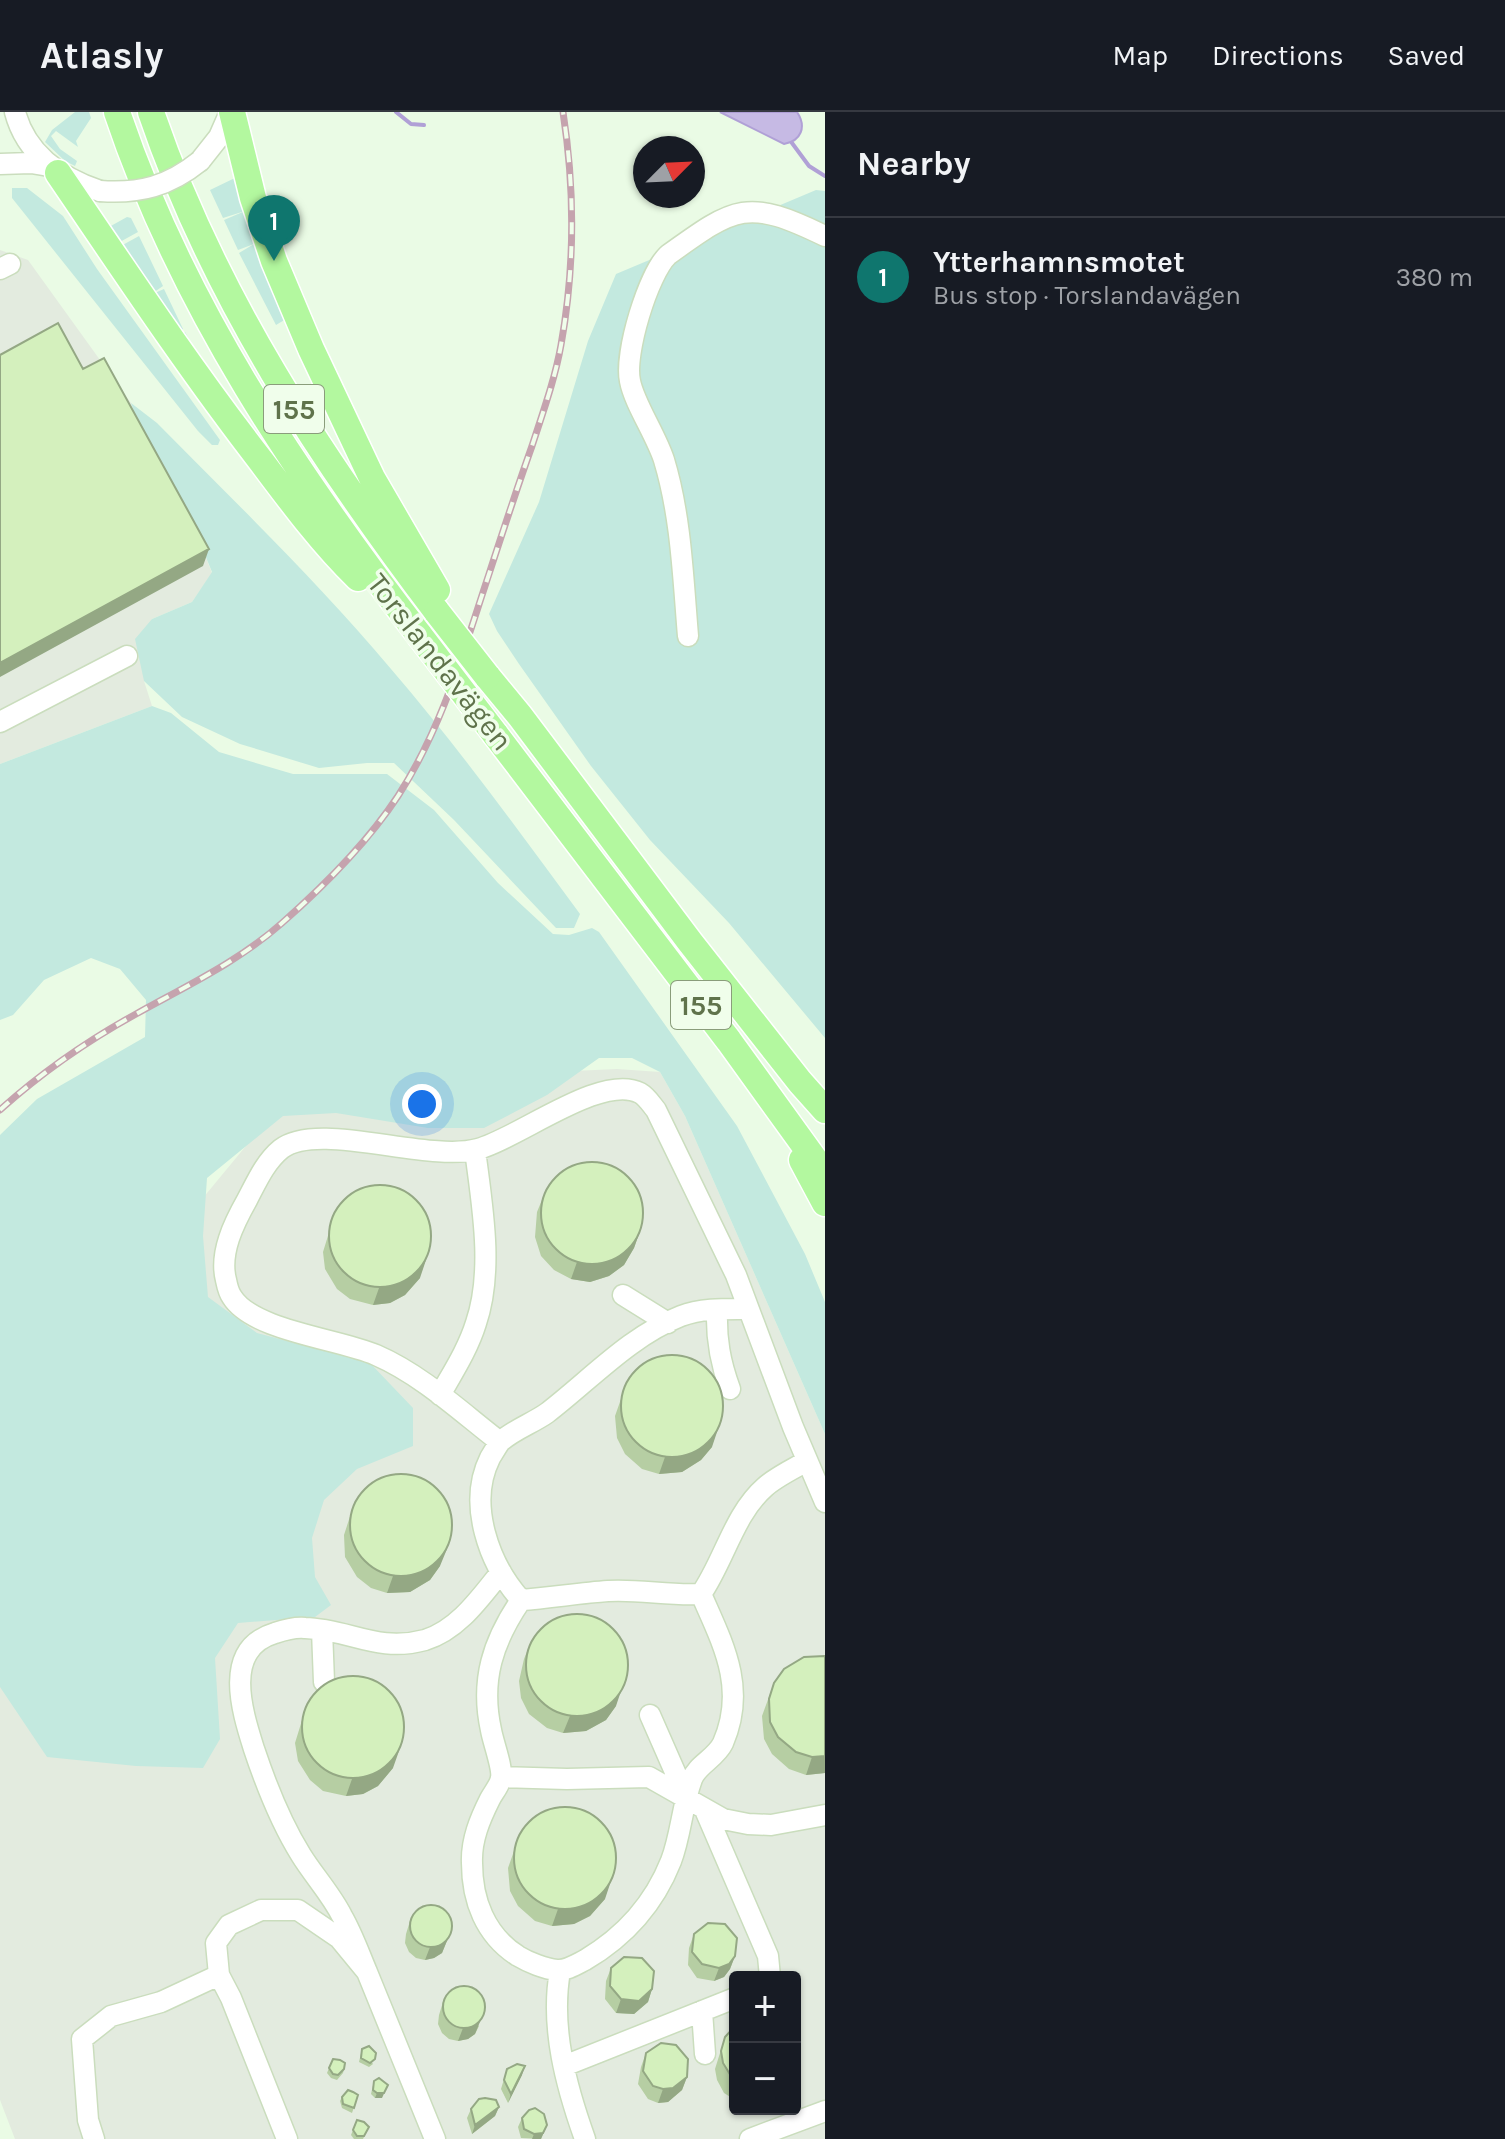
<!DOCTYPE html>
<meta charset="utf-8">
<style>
body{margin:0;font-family:Karla,sans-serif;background:#242831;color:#f1f3f6}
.controls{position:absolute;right:24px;bottom:24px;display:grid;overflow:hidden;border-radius:8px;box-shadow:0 2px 6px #0004}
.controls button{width:72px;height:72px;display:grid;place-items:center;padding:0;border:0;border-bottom:2px solid #363941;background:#171b24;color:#f1f3f6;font:40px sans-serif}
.compass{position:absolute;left:633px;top:24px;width:72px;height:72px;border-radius:50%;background:#171b24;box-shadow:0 2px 6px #0004;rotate:66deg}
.you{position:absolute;left:422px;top:992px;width:28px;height:28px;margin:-20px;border:6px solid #fff;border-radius:50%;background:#1a73e8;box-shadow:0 0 0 12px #1a73e833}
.badge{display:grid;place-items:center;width:52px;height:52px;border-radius:50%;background:#0f766e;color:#fff;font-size:26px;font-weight:700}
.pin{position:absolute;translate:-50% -66px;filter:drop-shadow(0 2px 4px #0008)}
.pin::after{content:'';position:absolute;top:42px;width:28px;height:24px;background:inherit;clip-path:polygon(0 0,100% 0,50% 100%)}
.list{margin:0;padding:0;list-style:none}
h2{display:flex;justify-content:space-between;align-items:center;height:104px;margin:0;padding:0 32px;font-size:34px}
h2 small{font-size:26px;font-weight:400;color:#9ea1a6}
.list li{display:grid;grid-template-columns:52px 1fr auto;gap:24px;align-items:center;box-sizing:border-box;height:120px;padding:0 32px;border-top:2px solid #363941}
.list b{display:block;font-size:30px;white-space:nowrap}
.list p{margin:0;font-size:26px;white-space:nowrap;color:#9ea1a6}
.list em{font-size:26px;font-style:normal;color:#9ea1a6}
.map{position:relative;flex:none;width:825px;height:2027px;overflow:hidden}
header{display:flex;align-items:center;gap:48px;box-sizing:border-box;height:112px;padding:0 40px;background:#171b24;border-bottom:2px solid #363941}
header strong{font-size:38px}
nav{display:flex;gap:44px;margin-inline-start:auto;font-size:28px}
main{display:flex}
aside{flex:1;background:#171b24}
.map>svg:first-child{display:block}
</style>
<header>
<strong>Atlasly</strong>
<nav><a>Map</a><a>Directions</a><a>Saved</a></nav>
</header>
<main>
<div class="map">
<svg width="825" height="2027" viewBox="0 0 825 2027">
<rect width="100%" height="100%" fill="#eafbe5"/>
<path fill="#e3ebdf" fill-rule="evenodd" d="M 0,138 L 28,148 L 131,291 L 144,329 L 203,438 L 212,461 L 192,490 L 152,507 L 144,569 L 152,594 L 0,652 Z
M 617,957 L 660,960 L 685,1004 L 825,1322 L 825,2027 L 15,2027 L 0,1988 L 0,1355 L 141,1161 L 278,995 L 529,961 ZM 735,1865 L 795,1865 L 795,1997 L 735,1997 Z"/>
<path fill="#c3e9df" d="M 75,0 L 89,0 L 91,6 L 76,29 L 78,35 L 56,19 L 51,24 L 60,37 L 77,49 L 75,54 L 65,49 L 45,30 L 52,18 Z
M 239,64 L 286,207 L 276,213 L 239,141 L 254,132 L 238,138 L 224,108 L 245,99 L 223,106 L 210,78 Z
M 12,76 L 27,76 L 63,104 L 97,157 L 220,328 L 218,333 L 212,333 L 198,319 L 12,86 Z
M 816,78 L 825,79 L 825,926 L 729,811 L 650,728 L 591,654 L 519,552 L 497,519 L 489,502 L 539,390 L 588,229 L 616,162 Z
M 127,105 L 131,106 L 138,120 L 118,131 L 119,135 L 139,124 L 163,174 L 150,183 L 164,177 L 183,217 L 177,223 L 185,220 L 207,260 L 209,270 L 107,121 L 109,115 Z
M 131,291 L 157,311 C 236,391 318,470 391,557 C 458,635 519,719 580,802 L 574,816 L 556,816 L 454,708 L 394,651 L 367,651 L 319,656 L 240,632 L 182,605 L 144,569 L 135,527 L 152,507 L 192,490 L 212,460 L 203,438 L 144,329 Z
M 152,594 L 171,601 L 219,640 L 293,662 L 387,662 L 434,698 L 498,771 L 553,822 L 569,823 L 592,816 L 599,820 L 737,1014 L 805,1142 L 825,1190 L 825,1322 L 685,1004 L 660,960 L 632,946 L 599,946 L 547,983 L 484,1016 L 428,1016 L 336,1001 L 283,1004 L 207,1066 L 203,1124 L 208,1185 L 257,1221 L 370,1251 L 413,1296 L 413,1334 L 357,1357 L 324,1388 L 312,1426 L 315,1465 L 331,1493 L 315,1505 L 238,1511 L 215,1546 L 220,1627 L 203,1656 L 136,1654 L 47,1645 L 0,1575 L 0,1023 L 37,987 L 145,925 L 146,888 L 120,857 L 91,846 L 44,868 L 13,903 L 0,908 L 0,652 Z"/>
<path fill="#c6bae4" stroke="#b0a0d6" stroke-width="2" d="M 720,0 L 797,0 C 807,15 801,29 784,32 Z"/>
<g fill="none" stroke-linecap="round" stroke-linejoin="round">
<path stroke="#b0a0d6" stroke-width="4" d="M 396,0 L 411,12 L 424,13
M 792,31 L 809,54 L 825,64"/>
<defs>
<path id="minor" d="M 15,0 C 26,42 61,66 100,79
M 200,49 L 219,25 L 230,0
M 0,52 L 31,51 L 49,54
M 0,157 L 10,152
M 688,524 C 683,465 681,404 664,348 C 656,323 634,291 630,269 C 624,242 648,162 668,143 C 736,94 747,86 825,124
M 0,610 L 127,544
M 623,1183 L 668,1211
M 748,1197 C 726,1197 702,1196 681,1204 C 630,1224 590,1268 547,1301 C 533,1311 513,1318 500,1330 C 497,1334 493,1341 490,1346 C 467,1392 489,1452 521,1488 C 550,1486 579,1481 608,1479 C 639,1477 670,1484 701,1482 C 724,1449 734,1402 765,1375 C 776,1365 793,1357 807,1349
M 717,1198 C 716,1227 720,1250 730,1277
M 440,1283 C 453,1260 468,1237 476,1211 C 494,1158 482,1093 475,1038
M 500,1330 C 461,1300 422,1263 376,1243 C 340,1227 253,1219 232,1185 C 229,1181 227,1173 226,1168 C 219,1141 234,1111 247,1088 C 256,1071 265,1050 281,1037 C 318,1008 428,1051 478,1037 C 519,1026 601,961 640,981 C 647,985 651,992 656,998 L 736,1163 L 793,1315 L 825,1390
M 521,1488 C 493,1529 480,1568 491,1618 C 493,1630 503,1656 501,1666 C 500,1673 493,1681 490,1687 C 480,1707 471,1728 472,1751 C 472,1788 485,1823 518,1844 C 528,1850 545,1857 557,1858 C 566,1859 577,1852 585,1848 C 624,1825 654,1792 671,1749 C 681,1723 682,1694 692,1667 C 697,1653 716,1646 723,1631 C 747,1576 723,1532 701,1482
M 322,1518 L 324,1570
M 650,1603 L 686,1685
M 501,1665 L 567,1667 L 649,1665 L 723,1707 L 748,1712 L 771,1713 L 825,1703
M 705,1698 L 768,1844 L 770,1865
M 560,1859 C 550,1915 566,1974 585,2027
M 367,1860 C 359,1841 352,1821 342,1804 C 331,1782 314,1764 301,1743 C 281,1711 266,1673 254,1637 C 242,1599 222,1537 275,1521 C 284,1518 295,1515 305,1516 C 349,1517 377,1541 425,1528 C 458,1518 480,1486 501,1460
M 702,1899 L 705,1942
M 564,1954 L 735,1886
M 94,2027 L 88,2008 L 82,1927 L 111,1904 L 161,1890 L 219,1863
M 287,2027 L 231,1886 L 219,1863 L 216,1831 L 229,1813 L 261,1798 L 298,1798 L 339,1826 L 367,1860 L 435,2027
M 750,2027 L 825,1999"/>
<path id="major" d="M 117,0 C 182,194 297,364 420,524
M 151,0 C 213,183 321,347 437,500
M 232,0 L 253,86 L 274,149 L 311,237 L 372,366 L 437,478
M 58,61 C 124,158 189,256 261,349 C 291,389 322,431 358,466
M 487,564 L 520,604 L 690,830 L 800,970 L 825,998
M 495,622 L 729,929 L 825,1062
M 802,1048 L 825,1091"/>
</defs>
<use href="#minor" stroke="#caddbd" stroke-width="23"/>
<use href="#major" stroke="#fff" stroke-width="29"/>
<use href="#minor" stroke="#fff" stroke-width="20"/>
<use href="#major" stroke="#b3f89f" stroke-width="26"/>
<defs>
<path id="rail" d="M 0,998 C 41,961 87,929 136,902 C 186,874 238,850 282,811 C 324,774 367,731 398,684 C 443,614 463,540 489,462 C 503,419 517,376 532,334 C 543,300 555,267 561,233 C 575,155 575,78 563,0"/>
</defs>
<use href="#rail" stroke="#c5a3ae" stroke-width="7"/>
<use href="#rail" stroke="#f0feeb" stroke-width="4" stroke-dasharray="12" stroke-linecap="butt"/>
<defs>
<path id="minor-bridge" d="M 100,79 C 140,82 169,74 200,49"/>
<path id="major-bridge" d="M 437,500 L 487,564
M 420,524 L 495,622"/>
</defs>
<use href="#minor-bridge" stroke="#caddbd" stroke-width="23" stroke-linecap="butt"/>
<use href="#major-bridge" stroke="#fff" stroke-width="29" stroke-linecap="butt"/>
<use href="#minor-bridge" stroke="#fff" stroke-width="20"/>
<use href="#major-bridge" stroke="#b3f89f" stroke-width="26"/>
</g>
<path fill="#b6cea3" d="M 544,1083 L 640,1119 L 634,1136 L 624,1153 L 609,1164 L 590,1170 L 571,1167 L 554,1158 L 541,1144 L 535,1125 L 537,1100 Z
M 335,1101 L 420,1166 L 405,1183 L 390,1191 L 373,1193 L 350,1187 L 337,1177 L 325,1157 L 323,1140 Z
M 627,1270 L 712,1335 L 701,1348 L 682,1360 L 659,1362 L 642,1357 L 625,1342 L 617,1326 L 615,1304 Z
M 355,1389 L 440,1454 L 430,1468 L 410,1480 L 387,1481 L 371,1476 L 357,1465 L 345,1445 L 344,1423 Z
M 531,1530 L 616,1594 L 606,1608 L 586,1619 L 563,1621 L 547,1616 L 529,1602 L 521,1586 L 519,1569 L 524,1547 Z
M 825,1544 L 825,1661 L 806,1663 L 789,1657 L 772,1642 L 764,1627 L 762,1604 L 774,1571 Z
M 307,1592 L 393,1656 L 378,1674 L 363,1682 L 346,1684 L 323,1679 L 310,1668 L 298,1649 L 295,1631 Z
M 520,1722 L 605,1787 L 590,1804 L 574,1812 L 552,1814 L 535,1809 L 518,1794 L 510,1779 L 508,1756 Z
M 410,1809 L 451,1819 L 442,1841 L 434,1846 L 425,1848 L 416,1846 L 409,1840 L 405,1831 L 406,1822 Z
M 694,1822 L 735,1844 L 730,1857 L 724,1865 L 714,1869 L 697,1866 L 688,1853 L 689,1836 Z
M 611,1856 L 652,1877 L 648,1890 L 634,1902 L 616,1901 L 605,1887 L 606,1869 Z
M 443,1890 L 479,1914 L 475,1922 L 468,1927 L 458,1929 L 449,1927 L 442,1921 L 438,1912 L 439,1903 Z
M 735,1914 L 735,1988 L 724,1981 L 717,1968 L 715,1957 L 725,1925 Z
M 362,1937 L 373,1952 L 369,1955 L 359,1950 Z
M 646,1941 L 687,1965 L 682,1978 L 668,1990 L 658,1991 L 648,1987 L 638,1972 L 641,1955 Z
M 329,1956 L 344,1957 L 343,1961 L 337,1968 L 331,1966 L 327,1961 Z
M 507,1957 L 522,1963 L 508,1991 L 501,1977 Z
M 374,1969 L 382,1986 L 375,1986 L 371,1982 Z
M 358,1983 L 352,2001 L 342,1996 L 340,1989 L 342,1985 Z
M 499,1995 L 495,2004 L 472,2022 L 467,2006 L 471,1997 Z
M 522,2006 L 547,2013 L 541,2027 L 521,2026 L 518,2015 Z
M 357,2008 L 369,2015 L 363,2027 L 354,2027 L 351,2023 Z"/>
<path fill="#94a884" d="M 209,437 L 203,454 L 0,565 L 0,551 Z
M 640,1119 L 634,1136 L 624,1153 L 609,1164 L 590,1170 L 571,1167 L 577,1150 Z
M 426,1148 L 420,1166 L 405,1183 L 390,1191 L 373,1193 L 379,1176 Z
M 718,1317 L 712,1335 L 701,1348 L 682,1360 L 659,1362 L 665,1345 Z
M 447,1437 L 440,1454 L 430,1468 L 410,1480 L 387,1481 L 393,1464 Z
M 622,1576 L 616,1594 L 606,1608 L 586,1619 L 563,1621 L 570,1604 Z
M 399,1639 L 393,1656 L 378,1674 L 363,1682 L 346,1684 L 352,1667 Z
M 825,1644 L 825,1661 L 806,1663 L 812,1645 Z
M 611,1769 L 605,1787 L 590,1804 L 574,1812 L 552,1814 L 558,1797 Z
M 451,1819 L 442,1841 L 434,1846 L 425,1848 L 430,1835 Z
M 735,1844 L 730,1857 L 724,1865 L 714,1869 L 719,1856 Z
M 652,1877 L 648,1890 L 634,1902 L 616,1901 L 621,1887 Z
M 484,1900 L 475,1922 L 468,1927 L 458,1929 L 463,1916 Z
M 525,1954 L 522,1963 L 508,1991 L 511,1982 Z
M 687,1965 L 682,1978 L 668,1990 L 658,1991 L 663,1977 Z
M 388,1973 L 382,1986 L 375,1986 L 377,1981 Z
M 499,1995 L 495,2004 L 472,2022 L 475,2013 Z
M 547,2013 L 541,2027 L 532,2027 L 534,2022 Z"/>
<path fill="#d4f0bd" stroke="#94a884" stroke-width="2" d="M 58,211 L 83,257 L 104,246 L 209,437 L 0,551 L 0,243 Z
M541 1101a51 51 0 1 1 102 0a51 51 0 1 1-102 0Z
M329 1124a51 51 0 1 1 102 0a51 51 0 1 1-102 0Z
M621 1294a51 51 0 1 1 102 0a51 51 0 1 1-102 0Z
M350 1413a51 51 0 1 1 102 0a51 51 0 1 1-102 0Z
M526 1553a51 51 0 1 1 102 0a51 51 0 1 1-102 0Z
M 825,1544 L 825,1644 L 812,1645 L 796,1640 L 778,1625 L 770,1610 L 769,1587 L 774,1571 L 784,1557 L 804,1545 Z
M302 1615a51 51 0 1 1 102 0a51 51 0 1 1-102 0Z
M514 1746a51 51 0 1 1 102 0a51 51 0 1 1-102 0Z
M410 1814a21 21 0 1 1 42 0a21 21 0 1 1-42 0Z
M 708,1811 L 725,1812 L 737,1826 L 735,1844 L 729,1852 L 719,1856 L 702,1852 L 692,1840 L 694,1822 Z
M 624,1845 L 642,1846 L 654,1859 L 652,1877 L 639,1889 L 621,1887 L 610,1874 L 611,1856 Z
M443 1895a21 21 0 1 1 42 0a21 21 0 1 1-42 0Z
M 735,1914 L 735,1967 L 731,1964 L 723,1951 L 721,1939 L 725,1925 Z
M 661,1931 L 676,1933 L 688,1947 L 687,1965 L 673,1976 L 663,1977 L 653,1974 L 643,1959 L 646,1941 Z
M 369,1934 L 376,1941 L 375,1947 L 370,1951 L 361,1946 L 362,1937 Z
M 333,1947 L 340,1948 L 345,1951 L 344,1957 L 338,1963 L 333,1962 L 329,1956 Z
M 517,1952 L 525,1954 L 511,1982 L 504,1968 L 507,1957 Z
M 379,1966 L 388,1973 L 384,1981 L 377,1981 L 373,1978 L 374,1969 Z
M 348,1978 L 353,1980 L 358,1983 L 354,1996 L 343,1992 L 342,1985 Z
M 485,1986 L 496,1988 L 499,1995 L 475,2013 L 471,1997 L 479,1987 Z
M 535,1996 L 544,2002 L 547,2013 L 543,2021 L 534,2022 L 524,2017 L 522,2006 L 529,1998 Z
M 357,2008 L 364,2010 L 369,2015 L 364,2024 L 357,2024 L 353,2018 Z"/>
<g text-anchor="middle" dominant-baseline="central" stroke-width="7" stroke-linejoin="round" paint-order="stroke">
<g fill="#f0feeb" stroke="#8a9d7b" stroke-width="2">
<rect x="264" y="273" width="60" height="48" rx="6"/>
<rect x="671" y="869" width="60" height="48" rx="6"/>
</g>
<g font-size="28" font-weight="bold" fill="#5f734b">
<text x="294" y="297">155</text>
<text x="701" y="893">155</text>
</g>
<g font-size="30" fill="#5f734b" stroke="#f0feeb">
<text transform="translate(440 550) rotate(52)">Torslandavägen</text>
</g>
</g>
</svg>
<div class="controls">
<button>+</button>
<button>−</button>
</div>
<svg class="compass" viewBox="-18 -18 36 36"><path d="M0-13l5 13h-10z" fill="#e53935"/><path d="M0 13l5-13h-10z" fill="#9ea1a6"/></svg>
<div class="you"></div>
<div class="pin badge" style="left:274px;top:149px">1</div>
</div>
<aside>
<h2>Nearby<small></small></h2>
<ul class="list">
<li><span class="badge">1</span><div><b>Ytterhamnsmotet</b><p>Bus stop · Torslandavägen</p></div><em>380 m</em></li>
</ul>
</aside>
</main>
